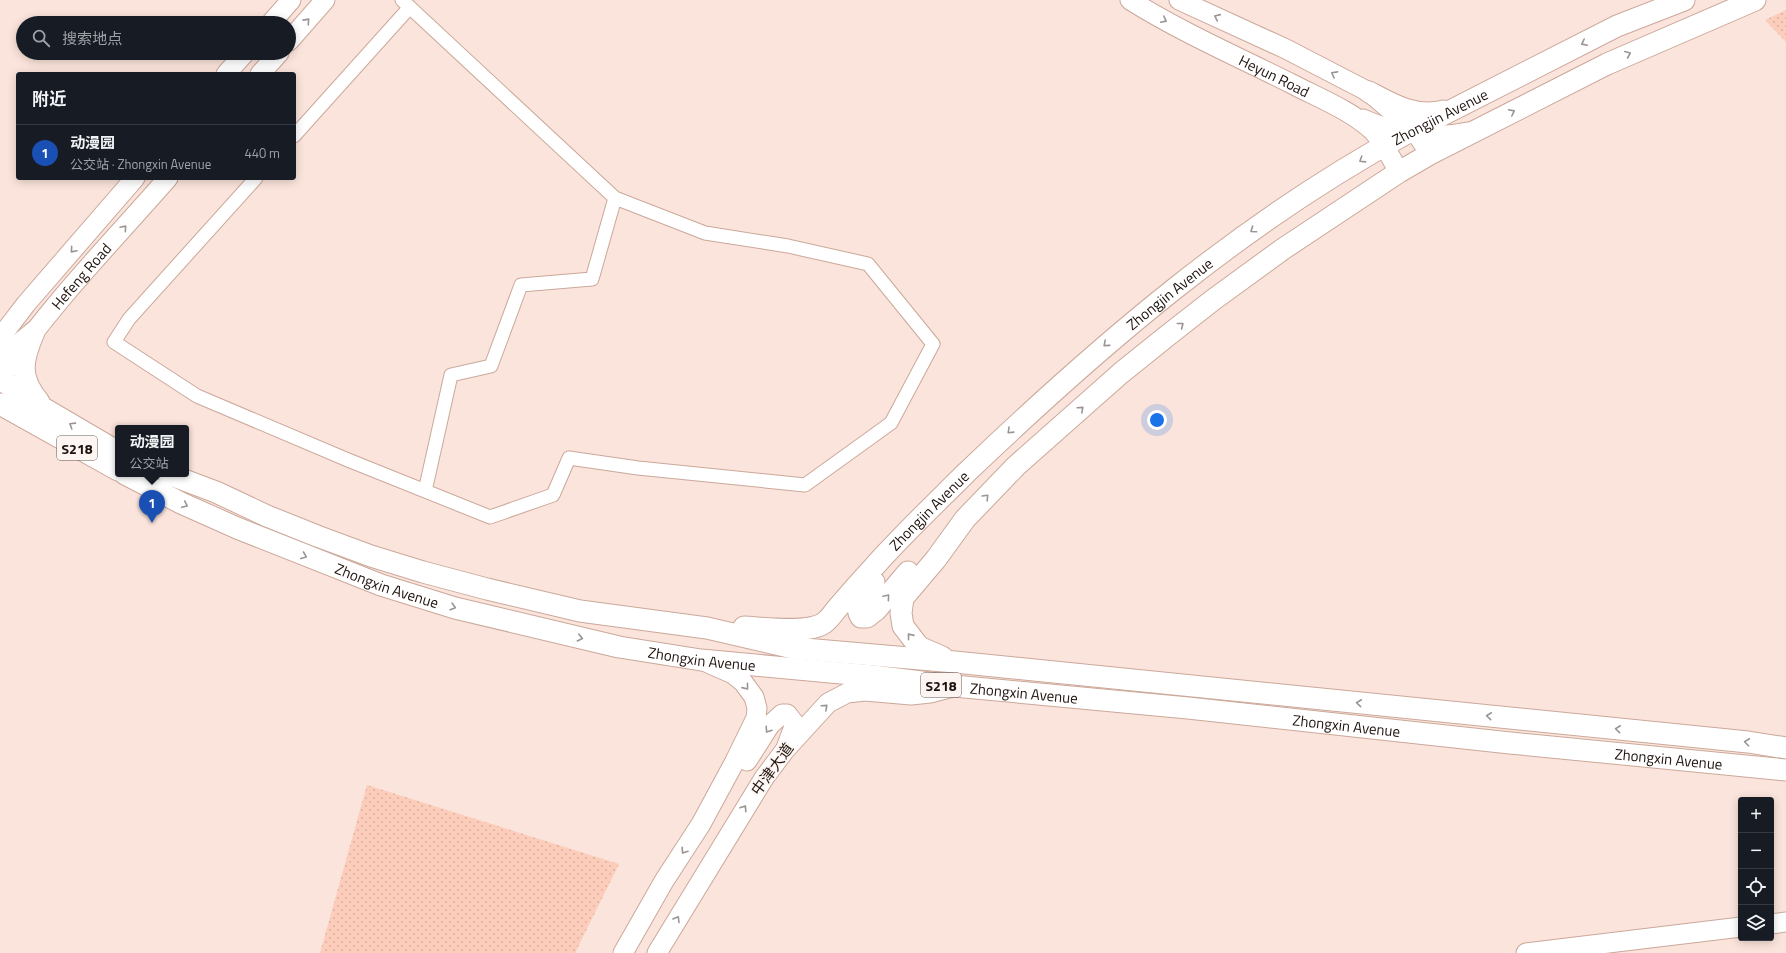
<!DOCTYPE html>
<html lang="zh">
<meta charset="utf-8">
<style>
body{margin:0;font-family:"Titillium Web","Noto Sans SC",sans-serif;background:#242831;color:#f1f3f6}
.controls{position:absolute;right:12px;bottom:12px;display:grid;overflow:hidden;border-radius:4px;box-shadow:0 2px 10px #0003}
.controls button{width:36px;height:36px;display:grid;place-items:center;padding:0;border:0;border-bottom:1px solid #363941;background:#171b24;color:#f1f3f6;font:20px sans-serif}
.you{position:absolute;left:1157px;top:420px;width:14px;height:14px;margin:-10px;border:3px solid #fff;border-radius:50%;background:#1a73e8;box-shadow:0 0 0 6px #1a73e833}
.badge{display:grid;place-items:center;width:26px;height:26px;border-radius:50%;background:#0f766e;color:#fff;font-size:13px;font-weight:700}
.pin{position:absolute;translate:-50% -33px;filter:drop-shadow(0 1px 2px #0008)}
.pin::after{content:'';position:absolute;top:21px;width:14px;height:12px;background:inherit;clip-path:polygon(0 0,100% 0,50% 100%)}
.popup{position:absolute;left:115px;top:425px;width:74px;height:52px;box-sizing:border-box;display:grid;place-content:center;border-radius:4px;background:#171b24;filter:drop-shadow(0 1px 3px #0005);font-size:13px;white-space:nowrap;color:#9ea1a6}
.popup b{font-size:15px;color:#f1f3f6}
.popup::after{content:'';position:absolute;left:50%;top:100%;margin-left:-8px;border:8px solid transparent;border-top-color:#171b24}
.list{margin:0;padding:0;list-style:none}
h2{display:flex;justify-content:space-between;align-items:center;height:52px;margin:0;padding:0 16px;font-size:17px}
h2 small{font-size:13px;font-weight:400;color:#9ea1a6}
.list li{display:grid;grid-template-columns:26px 1fr auto;gap:12px;align-items:center;box-sizing:border-box;height:56px;padding:0 16px;border-top:1px solid #363941}
.list b{display:block;font-size:15px;white-space:nowrap}
.list p{margin:0;font-size:13px;white-space:nowrap;color:#9ea1a6}
.list em{font-size:13px;font-style:normal;color:#9ea1a6}
.icon{flex:none;width:22px;height:22px;fill:none;stroke:currentColor;stroke-width:2;stroke-linecap:round;stroke-linejoin:round}
.map{position:relative;flex:none;width:1786px;height:953px;overflow:hidden}
.search{position:absolute;background:#171b24;box-shadow:0 2px 10px #0003;left:16px;top:16px;width:280px;height:44px;display:flex;align-items:center;gap:10px;box-sizing:border-box;padding:0 14px;border-radius:22px;color:#9ea1a6;font-size:15px}
.panel{position:absolute;background:#171b24;box-shadow:0 2px 10px #0003;left:16px;top:72px;width:280px;height:108px;border-radius:4px}
.map>svg:first-child{display:block}
</style>
<div class="map">
<svg width="1786" height="953" viewBox="0 0 1786 953">
<defs>
<pattern id="park-dots" width="8" height="8" patternUnits="userSpaceOnUse"><rect width="8" height="8" fill="#fccdba"/><path d="M2 2h.1M6 6h.1" fill="none" stroke="#d8af9f" stroke-width="1.8" stroke-linecap="round"/></pattern>
</defs>
<rect width="100%" height="100%" fill="#fbe4db"/>
<path fill="url(#park-dots)" d="M 1786,10 L 1786,42 L 1765,20 Z
M 367,785 L 619,864 L 575,953 L 320,953 Z"/>
<g fill="none" stroke-linecap="round" stroke-linejoin="round">
<defs>
<path id="street" d="M 294,136 L 410,7
M 256,178 L 129,319 L 114,342 L 197,396 L 348,460 L 490,517 L 553,495 L 569,458 L 638,468 L 805,485 L 891,423 L 933,344 L 868,264 L 788,246 L 705,233 L 615,198 L 402,0
M 425,491 L 451,375 L 491,366 L 521,285 L 592,279 L 615,198"/>
<g id="secondary">
<path id="s1" d="M 1130,0 C 1181,32 1238,57 1292,84 C 1319,98 1350,110 1373,131 C 1384,143 1391,158 1399,172"/>
<path d="M 1179,0 L 1286,49 L 1369,92 L 1414,130 L 1430,154"/>
<path d="M 271,23 L 291,0"/>
<path d="M 289,41 L 325,0"/>
<path d="M 226,74 L 245,53"/>
<path d="M 260,74 L 279,53"/>
<path d="M 1363,119 C 1397,134 1432,140 1468,132"/>
<path d="M 0,338 L 26,304 L 135,178"/>
<path id="s2" d="M 0,379 C 49,306 111,243 168,178"/>
<path d="M 747,761 L 770,725 L 782,714 L 787,714 L 795,724 L 787,745"/>
<path d="M 1771,924 L 1786,922"/>
<path d="M 623,953 L 664,881 L 701,824 L 734,763 L 756,718 L 757,708 L 754,697 L 743,682 L 733,674 L 708,663"/>
<path d="M 657,953 L 764,778 L 785,750 L 828,703 L 847,693 L 865,691 L 911,695 L 930,693 L 953,687"/>
<path d="M 1526,953 L 1741,927"/>
</g>
<g id="primary">
<path d="M 1369,92 C 1393,105 1415,118 1444,111"/>
<path d="M 34,332 C 22,360 18,377 39,402"/>
<path d="M 0,360 L 32,334"/>
<path d="M 0,379 L 43,408 L 118,452"/>
<path d="M 0,404 L 118,470"/>
<path id="s3" d="M 125,474 L 181,503 L 237,528 L 381,585 L 455,608 L 619,647 L 701,660 L 873,676 L 954,686 L 1188,708 L 1510,743 L 1786,770"/>
<path d="M 168,474 L 216,492 L 267,516 L 317,536 L 371,556 L 423,572 L 487,589 L 580,611 L 707,628 L 793,648 L 955,662 L 1748,742 L 1786,748"/>
<path d="M 874,582 C 866,591 853,605 861,617 L 867,617 L 876,610 L 908,572"/>
<path id="s4" d="M 744,627 C 764,628 808,634 824,623 C 831,618 835,610 841,604 C 851,592 861,581 872,569 C 902,535 935,504 967,472 C 1101,344 1243,222 1407,133 L 1617,26 L 1684,0"/>
<path d="M 942,657 L 919,647 L 903,626 L 901,613 L 903,598 L 936,559 L 965,519 L 1016,466 L 1121,373 L 1167,336 L 1213,300 L 1283,249 L 1399,172 L 1430,154 L 1607,64 L 1755,0"/>
</g>
</defs>
<use href="#street" stroke="#cba89a" stroke-width="15"/>
<use href="#secondary" stroke="#cba89a" stroke-width="21"/>
<use href="#primary" stroke="#cba89a" stroke-width="23"/>
<use href="#street" stroke="#fff" stroke-width="13"/>
<use href="#secondary" stroke="#fff" stroke-width="19"/>
<use href="#primary" stroke="#fff" stroke-width="21"/>
</g>
<defs><path id="oneway-chevron" d="M-2-3.5L2.5 0L-2 3.5" fill="none" stroke-width="1.6" stroke-linecap="round" stroke-linejoin="round"/></defs>
<g stroke="#9a9593">
<use href="#oneway-chevron" transform="translate(1217 17) rotate(-156)"/>
<use href="#oneway-chevron" transform="translate(1164 20) rotate(27)"/>
<use href="#oneway-chevron" transform="translate(307 21) rotate(-48)"/>
<use href="#oneway-chevron" transform="translate(1584 43) rotate(153)"/>
<use href="#oneway-chevron" transform="translate(1628 54) rotate(-23)"/>
<use href="#oneway-chevron" transform="translate(1334 74) rotate(-152)"/>
<use href="#oneway-chevron" transform="translate(1512 112) rotate(-27)"/>
<use href="#oneway-chevron" transform="translate(1362 160) rotate(148)"/>
<use href="#oneway-chevron" transform="translate(124 228) rotate(-49)"/>
<use href="#oneway-chevron" transform="translate(1253 230) rotate(145)"/>
<use href="#oneway-chevron" transform="translate(73 250) rotate(131)"/>
<use href="#oneway-chevron" transform="translate(1181 325) rotate(-38)"/>
<use href="#oneway-chevron" transform="translate(1106 344) rotate(139)"/>
<use href="#oneway-chevron" transform="translate(1081 409) rotate(-42)"/>
<use href="#oneway-chevron" transform="translate(72 425) rotate(-148)"/>
<use href="#oneway-chevron" transform="translate(1010 431) rotate(136)"/>
<use href="#oneway-chevron" transform="translate(986 497) rotate(-46)"/>
<use href="#oneway-chevron" transform="translate(185 505) rotate(25)"/>
<use href="#oneway-chevron" transform="translate(304 556) rotate(22)"/>
<use href="#oneway-chevron" transform="translate(887 597) rotate(-50)"/>
<use href="#oneway-chevron" transform="translate(453 607) rotate(16)"/>
<use href="#oneway-chevron" transform="translate(910 636) rotate(-129)"/>
<use href="#oneway-chevron" transform="translate(580 638) rotate(13)"/>
<use href="#oneway-chevron" transform="translate(746 687) rotate(51)"/>
<use href="#oneway-chevron" transform="translate(1359 703) rotate(-174)"/>
<use href="#oneway-chevron" transform="translate(825 707) rotate(-42)"/>
<use href="#oneway-chevron" transform="translate(1489 716) rotate(-174)"/>
<use href="#oneway-chevron" transform="translate(1618 729) rotate(-174)"/>
<use href="#oneway-chevron" transform="translate(768 730) rotate(124)"/>
<use href="#oneway-chevron" transform="translate(1747 742) rotate(-173)"/>
<use href="#oneway-chevron" transform="translate(744 808) rotate(-57)"/>
<use href="#oneway-chevron" transform="translate(684 851) rotate(123)"/>
<use href="#oneway-chevron" transform="translate(677 919) rotate(-59)"/>
</g>
<g text-anchor="middle" dominant-baseline="central" stroke-width="3.5" stroke-linejoin="round" paint-order="stroke">
<g fill="#fdf5f2" stroke="#625752" stroke-width="1">
<rect x="57" y="436" width="40" height="24" rx="3"/>
<rect x="921" y="673" width="40" height="24" rx="3"/>
</g>
<g font-size="14" font-weight="bold" fill="#1f130e">
<text x="77" y="448">S218</text>
<text x="941" y="685">S218</text>
</g>
<g font-size="15" fill="#1f130e" stroke="#fdf5f2">
<text stroke="none"><textPath href="#s1" startOffset="163">Heyun Road</textPath></text>
<text stroke="none"><textPath href="#s4" startOffset="883">Zhongjin Avenue</textPath></text>
<text stroke="none"><textPath href="#s2" startOffset="131">Hefeng Road</textPath></text>
<text stroke="none"><textPath href="#s4" startOffset="559">Zhongjin Avenue</textPath></text>
<text stroke="none"><textPath href="#s4" startOffset="235">Zhongjin Avenue</textPath></text>
<text stroke="none"><textPath href="#s3" startOffset="285">Zhongxin Avenue</textPath></text>
<text stroke="none"><textPath href="#s3" startOffset="609">Zhongxin Avenue</textPath></text>
<text stroke="none"><textPath href="#s3" startOffset="933">Zhongxin Avenue</textPath></text>
<text stroke="none"><textPath href="#s3" startOffset="1257">Zhongxin Avenue</textPath></text>
<text stroke="none"><textPath href="#s3" startOffset="1581">Zhongxin Avenue</textPath></text>
<text transform="translate(772 769) rotate(-54)">中津大道</text>
</g>
</g>
</svg>
<div class="controls">
<button>+</button>
<button>−</button>
<button><svg class="icon" aria-label="locate" viewBox="0 0 24 24"><circle cx="12" cy="12" r="6"/><path d="M12 2v4M12 18v4M2 12h4M18 12h4"/></svg></button>
<button><svg class="icon" aria-label="layers" viewBox="0 0 24 24"><path d="M12 4l9 5-9 5-9-5zM3 14l9 5 9-5"/></svg></button>
</div>
<div class="you"></div>
<div class="pin badge" style="left:152px;top:523px;background:#1a4fb4">1</div>
<div class="popup"><b>动漫园</b>公交站</div>
<div class="search"><svg class="icon" aria-label="search" viewBox="0 0 24 24"><circle cx="10" cy="10" r="6"/><path d="M15 15l6 6"/></svg>搜索地点</div>
<section class="panel">
<h2>附近<small></small></h2>
<ul class="list">
<li><span class="badge" style="background:#1a4fb4">1</span><div><b>动漫园</b><p>公交站 · Zhongxin Avenue</p></div><em>440 m</em></li>
</ul>
</section>
</div>
